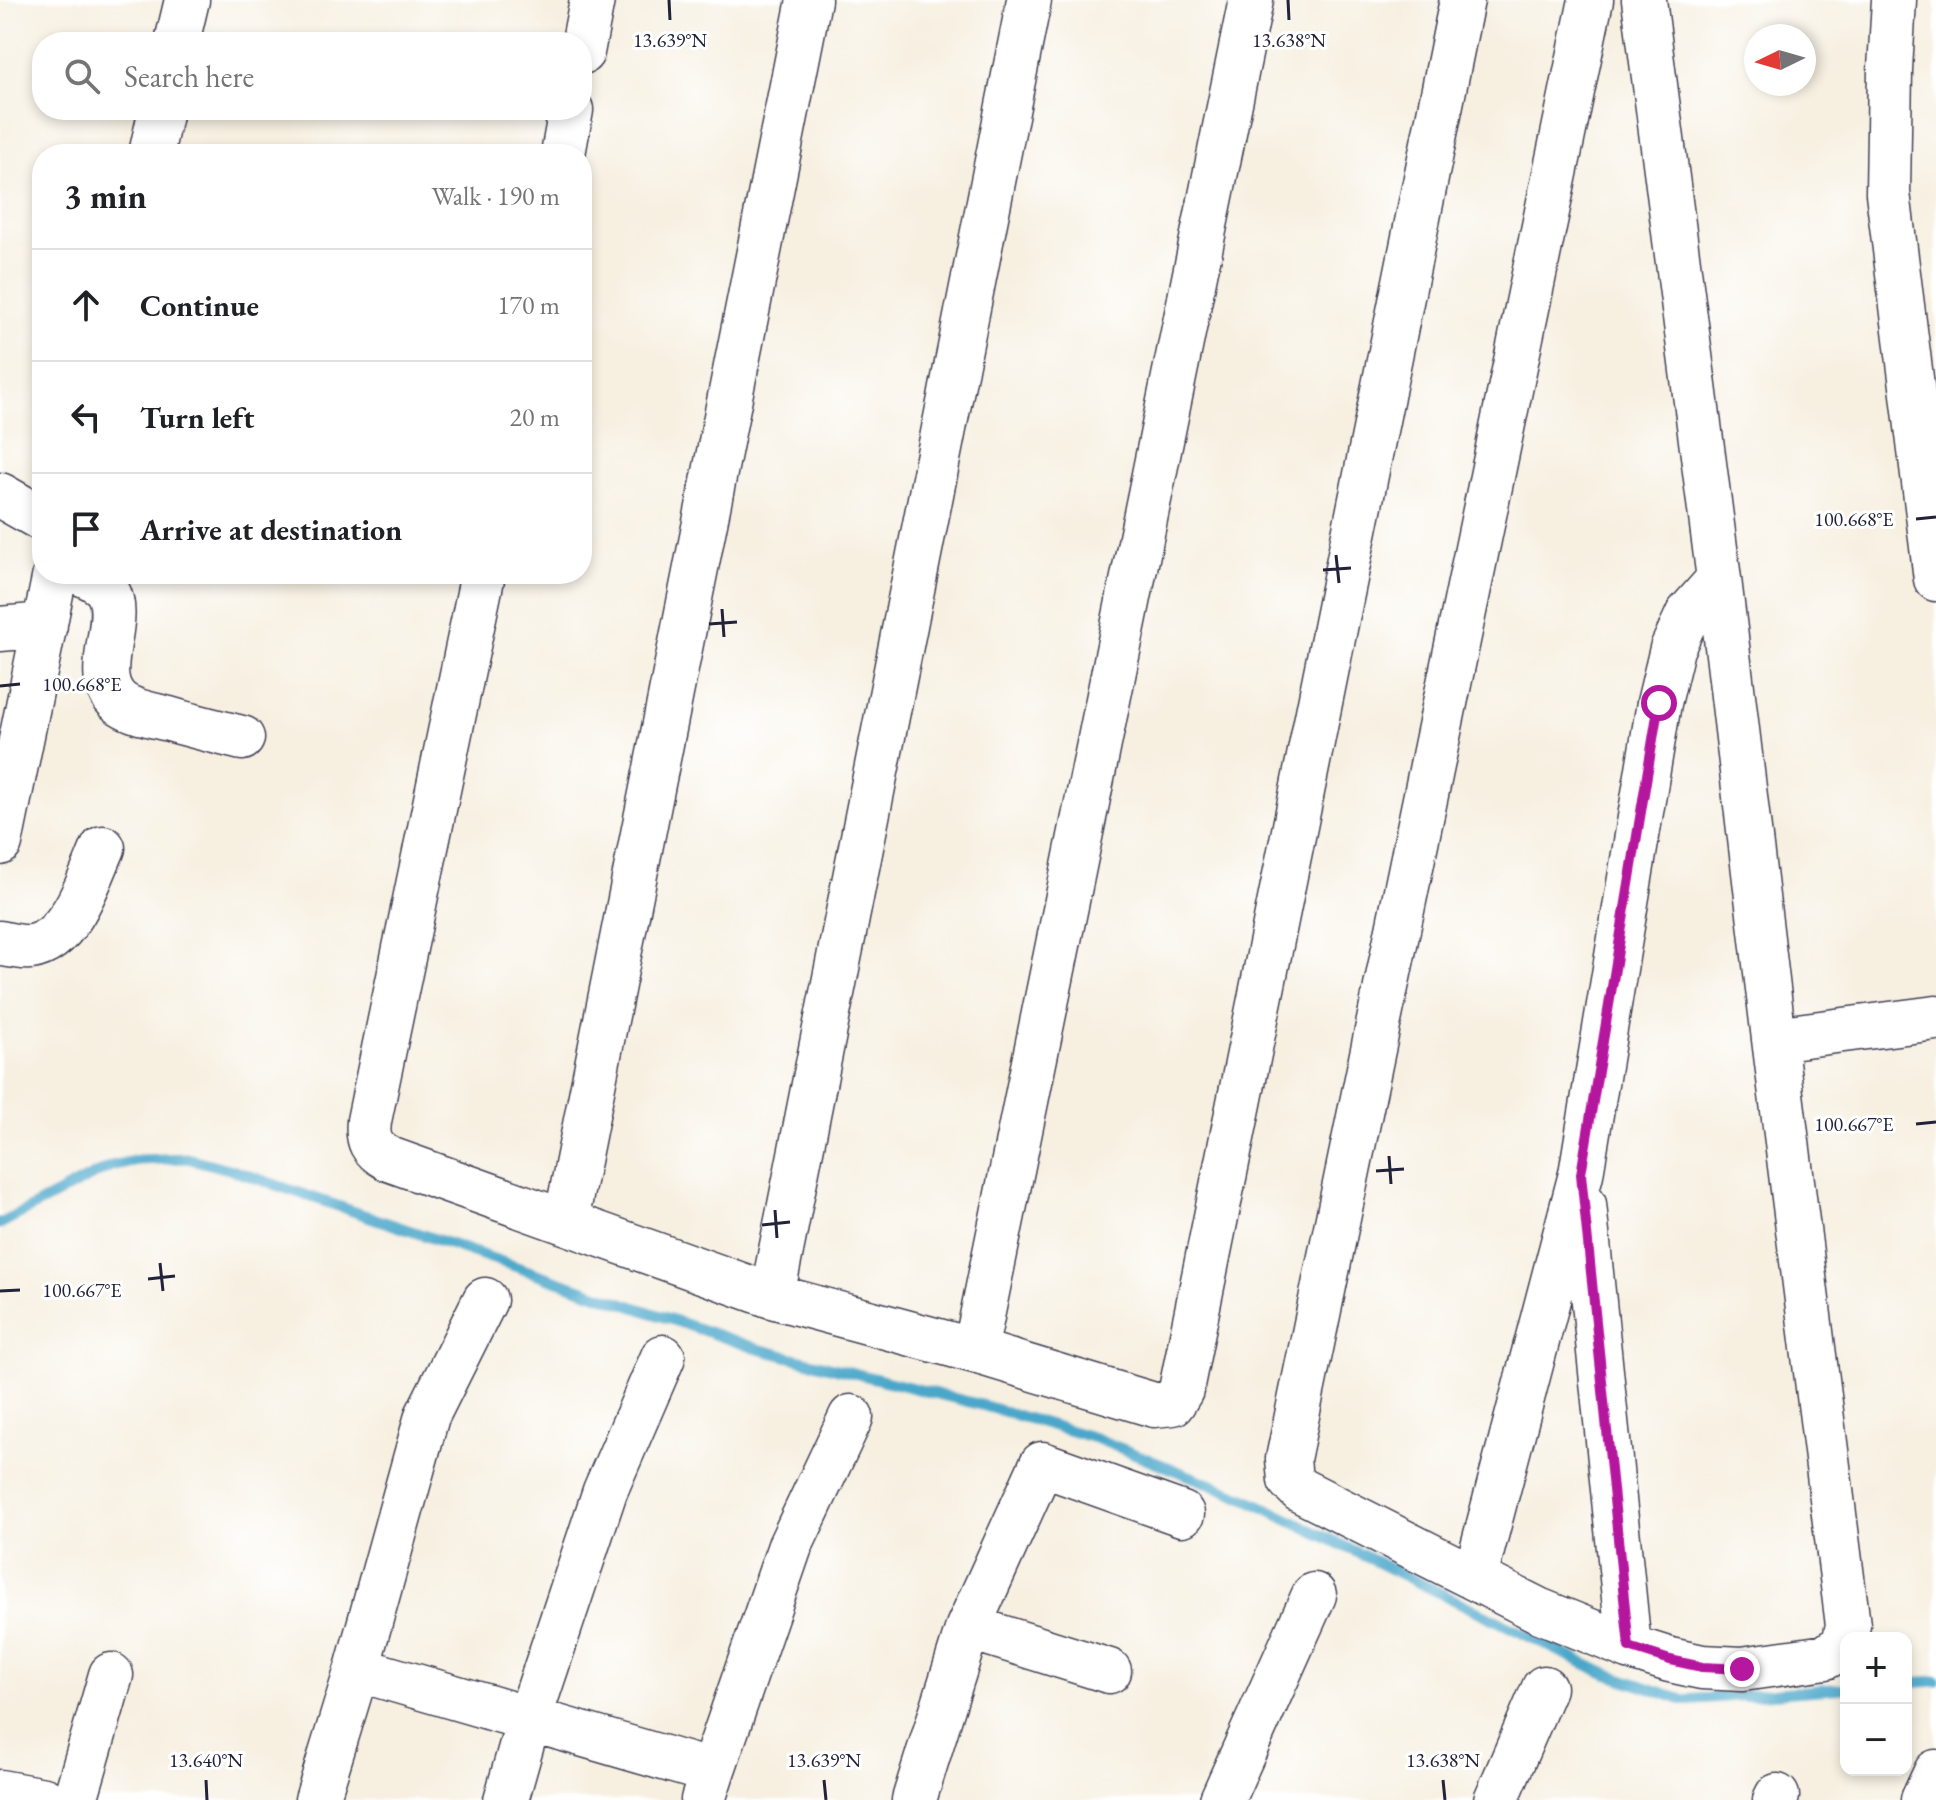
<!DOCTYPE html>
<meta charset="utf-8">
<style>
body{margin:0;font-family:"EB Garamond",serif;background:#f2f2f2;color:#202124}
.controls{position:absolute;right:24px;bottom:24px;display:grid;overflow:hidden;border-radius:16px;box-shadow:0 4px 12px #0003}
.controls button{width:72px;height:72px;display:grid;place-items:center;padding:0;border:0;border-bottom:2px solid #e0e0e0;background:#fff;color:#202124;font:40px sans-serif}
.compass{position:absolute;left:1744px;top:24px;width:72px;height:72px;border-radius:50%;background:#fff;box-shadow:0 4px 12px #0003;rotate:265deg}
.stop{position:absolute;width:24px;height:24px;margin:-18px;border:6px solid #b5179e;border-radius:50%;background:#fff}
.stop.end{background:#b5179e;border-color:#fff;box-shadow:0 2px 8px #0008}
.list{margin:0;padding:0;list-style:none}
h2{display:flex;justify-content:space-between;align-items:center;height:104px;margin:0;padding:0 32px;font-size:34px}
h2 small{font-size:26px;font-weight:400;color:#757577}
.list li{display:grid;grid-template-columns:52px 1fr auto;gap:24px;align-items:center;box-sizing:border-box;height:112px;padding:0 32px;border-top:2px solid #e0e0e0}
.list b{display:block;font-size:30px;white-space:nowrap}
.list em{font-size:26px;font-style:normal;color:#757577}
.icon{flex:none;width:44px;height:44px;fill:none;stroke:currentColor;stroke-width:2;stroke-linecap:round;stroke-linejoin:round}
.map{position:relative;flex:none;width:1936px;height:1800px;overflow:hidden}
.search{position:absolute;background:#fff;box-shadow:0 4px 12px #0003;left:32px;top:32px;width:560px;height:88px;display:flex;align-items:center;gap:20px;box-sizing:border-box;padding:0 28px;border-radius:32px;color:#757577;font-size:30px}
.panel{position:absolute;background:#fff;box-shadow:0 4px 12px #0003;left:32px;top:144px;width:560px;height:440px;border-radius:32px}
.map>svg:first-child{display:block}
</style>
<div class="map">
<svg width="1936" height="1800" viewBox="0 0 1936 1800">
<rect width="100%" height="100%" fill="#fff"/>
<filter id="ink" filterUnits="userSpaceOnUse"><feTurbulence type="fractalNoise" baseFrequency=".0125" numOctaves="2"/><feDisplacementMap in="SourceGraphic" scale="16" xChannelSelector="R" yChannelSelector="G"/><feConvolveMatrix kernelMatrix="1 2 1 2 8 2 1 2 1" color-interpolation-filters="sRGB"/></filter>
<filter id="wash" filterUnits="userSpaceOnUse"><feTurbulence type="fractalNoise" baseFrequency=".006" numOctaves="4" result="noise"/><feDisplacementMap in="SourceGraphic" scale="32" xChannelSelector="R" yChannelSelector="G"/><feGaussianBlur stdDeviation="1.8" result="paint"/><feColorMatrix in="noise" values="0 0 0 0 0 0 0 0 0 0 0 0 0 0 0 0 0 1.4 0 .05"/><feComposite in="paint" operator="in"/></filter>
<g filter="url(#wash)">
<rect width="100%" height="100%" fill="#f7f0e1"/>
<g fill="none" stroke-linecap="round" stroke-linejoin="round">
<path stroke="#4ca7ca" stroke-width="11" d="M 0,1224 L 111,1166 L 138,1160 L 187,1158 L 229,1169 L 758,1349 L 985,1406 L 1095,1438 L 1245,1498 L 1602,1672 L 1683,1700 L 1846,1688
M 1906,1683 L 1936,1681"/>
</g>
</g>
<g filter="url(#ink)">
<g fill="none" stroke-linecap="round" stroke-linejoin="round">
<defs>
<path id="street" d="M 1591,0 L 1288,1459 L 1290,1480 L 1300,1490 L 1538,1610 L 1629,1647 L 1670,1660 L 1702,1667 L 1742,1669 L 1826,1657 L 1844,1644 L 1848,1625 L 1774,1039 L 1719,579 L 1644,0
M 1894,0 L 1890,69 L 1888,193 L 1936,579
M 177,42 L 187,0
M 582,52 L 592,0
M 151,154 L 161,110
M 563,154 L 571,110
M 0,495 L 42,519
M 83,574 C 91,577 104,584 108,592 C 125,623 86,679 122,704 C 136,713 154,715 169,719 C 193,726 218,732 242,738
M 483,574 L 369,1121 C 367,1141 371,1149 389,1159 L 772,1296 L 975,1351 L 1154,1405 L 1173,1403 L 1181,1390 L 1462,0
M 0,629 L 45,625
M 0,843 L 55,574
M 0,943 C 9,945 22,948 31,947 C 70,941 89,880 103,848
M 1774,1039 L 1936,1018
M 1584,1204 L 1629,1647
M 566,1221 L 809,0
M 772,1296 L 1029,0
M 975,1351 L 1251,0
M 1475,1577 L 1581,1174 L 1659,703 L 1672,649 L 1688,614 L 1719,579
M 968,1627 L 1109,1671
M 357,1669 L 712,1772 L 703,1800
M 712,1772 L 790,1546 L 851,1417
M 0,1792 L 44,1800
M 75,1800 L 111,1675
M 317,1800 L 357,1669 L 427,1416 L 485,1300
M 506,1800 L 529,1719 L 605,1491 L 663,1357
M 914,1800 L 968,1627 L 1042,1464 L 1182,1514
M 1222,1800 L 1314,1595
M 1496,1800 L 1544,1688
M 1775,1800 L 1777,1796
M 1923,1800 L 1936,1772"/>
</defs>
<use href="#street" stroke="#424154" stroke-width="47"/>
<use href="#street" stroke="#fff" stroke-width="44"/>
</g>
</g>
<g fill="none" stroke-linecap="round" stroke-linejoin="round" filter="url(#ink)">
<path stroke="#b5179e" stroke-width="10" d="M 1659,703 L 1581,1174 L 1629,1647 L 1670,1660 L 1702,1667 L 1742,1669"/>
</g>
<path fill="none" stroke="#22223b" stroke-width="3" d="M 669,0 L 670,20M 1288,0 L 1289,20M 1916,519 L 1936,517M 1336,555 L 1339,583M 1323,570 L 1351,568M 722,609 L 724,637M 709,624 L 737,622M 0,686 L 20,684M 1916,1124 L 1936,1122M 1389,1156 L 1391,1184M 1376,1171 L 1404,1169M 775,1210 L 777,1238M 762,1225 L 790,1222M 160,1263 L 163,1291M 148,1279 L 175,1276M 0,1291 L 20,1290M 206,1780 L 207,1800M 824,1780 L 826,1800M 1443,1780 L 1445,1800"/>
<g font-size="20" text-anchor="middle" fill="#22223b" stroke="#fff" stroke-width="6" stroke-linejoin="round" paint-order="stroke">
<text x="670" y="47">13.639°N</text>
<text x="1289" y="47">13.638°N</text>
<text x="1854" y="526">100.668°E</text>
<text x="82" y="691">100.668°E</text>
<text x="1854" y="1131">100.667°E</text>
<text x="82" y="1297">100.667°E</text>
<text x="206" y="1767">13.640°N</text>
<text x="824" y="1767">13.639°N</text>
<text x="1443" y="1767">13.638°N</text>
</g>
</svg>
<div class="controls">
<button>+</button>
<button>−</button>
</div>
<svg class="compass" viewBox="-18 -18 36 36"><path d="M0-13l5 13h-10z" fill="#e53935"/><path d="M0 13l5-13h-10z" fill="#757577"/></svg>
<div class="stop" style="left:1659px;top:703px"></div>
<div class="stop end" style="left:1742px;top:1669px"></div>
<div class="search"><svg class="icon" aria-label="search" viewBox="0 0 24 24"><circle cx="10" cy="10" r="6"/><path d="M15 15l6 6"/></svg>Search here</div>
<section class="panel">
<h2>3 min<small>Walk · 190 m</small></h2>
<ul class="list">
<li><svg class="icon" aria-label="ahead" viewBox="0 0 24 24"><path d="M12 20V5M6 11l6-6 6 6"/></svg><div><b>Continue</b></div><em>170 m</em></li>
<li><svg class="icon" aria-label="left" viewBox="0 0 24 24"><path d="M17 20v-9H6M10 6l-5 5 5 5"/></svg><div><b>Turn left</b></div><em>20 m</em></li>
<li><svg class="icon" aria-label="arrive" viewBox="0 0 24 24"><path d="M6 21V4h12l-3 4 3 4H6"/></svg><div><b>Arrive at destination</b></div></li>
</ul>
</section>
</div>
